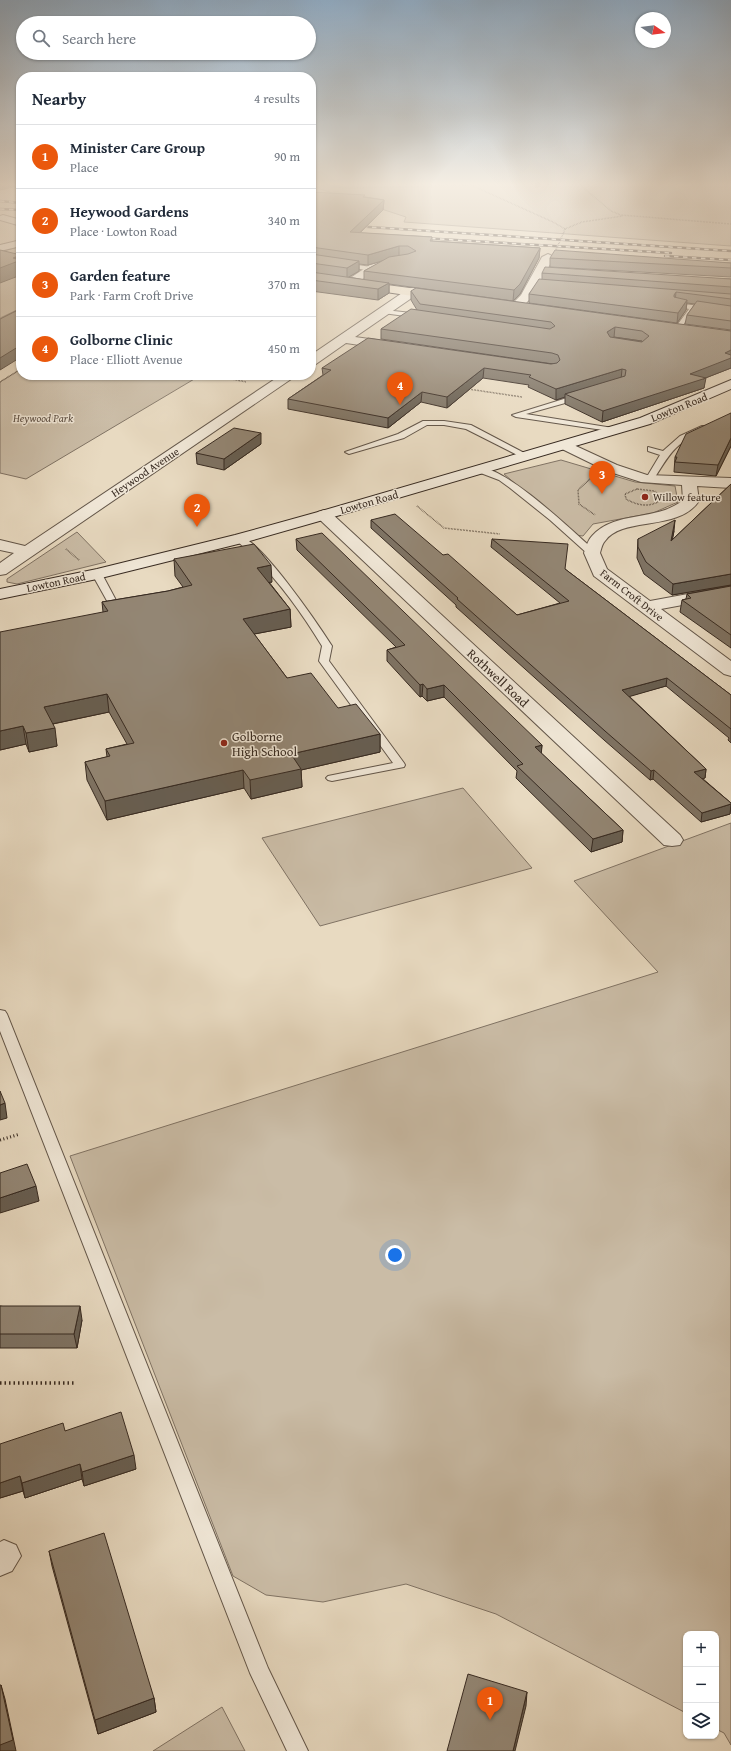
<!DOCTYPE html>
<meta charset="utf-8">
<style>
body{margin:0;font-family:"Gentium Book Plus",serif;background:#f6f6f7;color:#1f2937}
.controls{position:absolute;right:12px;bottom:12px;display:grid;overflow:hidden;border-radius:8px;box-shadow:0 1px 3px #0004}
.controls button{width:36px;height:36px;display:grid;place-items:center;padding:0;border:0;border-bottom:1px solid #e0e1e3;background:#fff;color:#1f2937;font:20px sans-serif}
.compass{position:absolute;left:635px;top:12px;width:36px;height:36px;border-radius:50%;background:#fff;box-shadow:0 1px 3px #0004;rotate:103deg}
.you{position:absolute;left:395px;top:1255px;width:14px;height:14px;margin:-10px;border:3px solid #fff;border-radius:50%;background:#1a73e8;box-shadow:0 0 0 6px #1a73e833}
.badge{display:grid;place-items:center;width:26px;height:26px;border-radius:50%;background:#ea580c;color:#fff;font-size:13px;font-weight:700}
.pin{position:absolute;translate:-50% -33px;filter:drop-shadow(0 1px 2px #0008)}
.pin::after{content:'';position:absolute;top:21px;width:14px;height:12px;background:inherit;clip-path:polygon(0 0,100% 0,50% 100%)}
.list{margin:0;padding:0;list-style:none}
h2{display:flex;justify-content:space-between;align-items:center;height:52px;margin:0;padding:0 16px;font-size:17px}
h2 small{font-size:13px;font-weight:400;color:#747a83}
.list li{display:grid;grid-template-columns:26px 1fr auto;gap:12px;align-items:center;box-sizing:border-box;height:64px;padding:0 16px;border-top:1px solid #e0e1e3}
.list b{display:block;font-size:15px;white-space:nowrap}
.list p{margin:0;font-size:13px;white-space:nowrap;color:#747a83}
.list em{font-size:13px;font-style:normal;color:#747a83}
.icon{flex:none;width:22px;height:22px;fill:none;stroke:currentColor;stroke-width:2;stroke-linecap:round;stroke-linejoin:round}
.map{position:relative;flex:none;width:731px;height:1751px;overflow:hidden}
.search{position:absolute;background:#fff;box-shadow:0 1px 3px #0004;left:16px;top:16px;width:300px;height:44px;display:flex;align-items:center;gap:10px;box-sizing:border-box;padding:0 14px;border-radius:22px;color:#747a83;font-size:15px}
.panel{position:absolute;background:#fff;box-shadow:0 1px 3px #0004;left:16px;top:72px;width:300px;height:308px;border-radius:16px}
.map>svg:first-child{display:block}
</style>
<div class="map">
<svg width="731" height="1751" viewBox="0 0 731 1751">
<rect width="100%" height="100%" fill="#e8dac1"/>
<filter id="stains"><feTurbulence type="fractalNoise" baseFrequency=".005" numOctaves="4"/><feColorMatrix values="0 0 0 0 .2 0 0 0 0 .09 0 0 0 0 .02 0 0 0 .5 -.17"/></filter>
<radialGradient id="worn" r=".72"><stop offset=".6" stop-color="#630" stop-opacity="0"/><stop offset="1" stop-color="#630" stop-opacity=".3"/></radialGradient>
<path fill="#cabca6" stroke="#807364" d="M 311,184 L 731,184 L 731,246 L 404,222 L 406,217 L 311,186 Z
M 21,246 L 21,308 L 0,318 L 0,252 Z
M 21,369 L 21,375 L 201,375 L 26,479 L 0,473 L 0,382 Z
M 561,460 L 635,482 L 675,486 L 678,502 L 653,513 L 593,524 L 583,536 L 575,535 L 504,474 Z
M 77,532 L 106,562 L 17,584 L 7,582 L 7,579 Z
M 463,788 L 532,868 L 320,926 L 262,838 Z
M 731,823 L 731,1745 L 724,1733 L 716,1729 L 716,1634 L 686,1634 L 686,1713 L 496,1614 L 406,1584 L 323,1602 L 266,1595 L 233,1576 L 70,1156 L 658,972 L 574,881 Z
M 222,1707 L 245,1751 L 153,1751 Z"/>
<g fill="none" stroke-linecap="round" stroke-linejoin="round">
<defs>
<path id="lane" d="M 345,263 L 371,267 L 374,269 L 371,271 L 343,266 L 342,265 Z
M 676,303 L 731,310 L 731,314 L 695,309 L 680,329 L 678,330 L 675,328 L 689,309 L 674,306 L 674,304 Z
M 385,310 L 420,314 L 423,316 L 420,318 L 383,313 L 382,312 Z
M 580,394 L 583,394 L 583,398 L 526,414 L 613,428 L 617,430 L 616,432 L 516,417 L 512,415 Z
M 423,421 L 444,421 L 471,425 L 532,457 L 525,459 L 466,429 L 444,425 L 427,425 L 404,438 L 349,454 L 345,452 L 398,434 Z
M 702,426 L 705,426 L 705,430 C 673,444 670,454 652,482 L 646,482 L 645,480 L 660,455 L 648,451 L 648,447 L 663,451 L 680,436 Z
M 478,468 C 502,463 576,534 595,551 L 595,555 L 589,555 L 550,520 L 510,488 L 499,480 L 478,472 Z
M 240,536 C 262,542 318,624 332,646 L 329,661 L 404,763 L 405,765 L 404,767 L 332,781 L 328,780 L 326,778 L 328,776 L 393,763 L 319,661 L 322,646 C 299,608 271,570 237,541 L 237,537 Z
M 97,571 L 102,574 L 118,604 L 125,606 L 125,610 L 111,608 L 92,574 Z
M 0,1010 L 5,1011 L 7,1014 L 268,1668 L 308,1751 L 287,1751 L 250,1673 L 0,1031 Z"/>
<path id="street" d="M 3,215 L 21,220 L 21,226 L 0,220 L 0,216 Z
M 21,240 L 21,246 L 0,251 L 0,245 Z
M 548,254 L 554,257 L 532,297 L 519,310 L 511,310 L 509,307 L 521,295 L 542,257 Z
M 392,258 L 398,261 L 396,263 L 382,267 L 353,285 L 349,287 L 343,283 L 374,262 Z
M 412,288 L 416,289 L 418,292 L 416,295 L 355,337 L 398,343 L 399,346 L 398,349 L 393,350 L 346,343 L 316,364 L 311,365 L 311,355 L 408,289 Z
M 281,375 L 297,375 L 6,574 L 0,575 L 0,563 L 14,553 L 0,550 L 0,540 L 25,546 Z
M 565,441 L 617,465 L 647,475 L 731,478 L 731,488 L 697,486 L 699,501 C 678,532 622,516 605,541 C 602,544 601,550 600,553 L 607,569 L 650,601 L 731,586 L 731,596 L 661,609 L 731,661 L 731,676 L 724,674 L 594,576 L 584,553 C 586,547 588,540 592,536 C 615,510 657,522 683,500 L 682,485 L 641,482 L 607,471 L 560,448 L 558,445 L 560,442 Z
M 324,510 L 330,512 L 680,835 L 683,840 L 680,845 L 672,846 L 664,845 L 318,518 L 316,515 L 318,512 Z
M 4,1540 L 16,1545 L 21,1556 L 12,1571 L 0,1576 L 0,1542 Z"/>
<path id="secondary" d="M 731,380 L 731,389 L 650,424 L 330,518 L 246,542 L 97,579 L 0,599 L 0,589 L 97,569 L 235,535 L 318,512 L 640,418 Z"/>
<path id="primary" d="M 10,184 L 21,184 L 21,189 Z
M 311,275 L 440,292 L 446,296 L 440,300 L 311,281 Z"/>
</defs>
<use href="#lane" stroke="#635649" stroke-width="2"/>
<use href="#street" stroke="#635649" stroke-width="2"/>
<use href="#secondary" stroke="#372a21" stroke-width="2"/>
<use href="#primary" stroke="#372a21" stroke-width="2"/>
<path stroke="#372a21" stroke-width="1.5" stroke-dasharray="0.5 1" stroke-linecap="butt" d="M 311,184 L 347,188 L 525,184
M 579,184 L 611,211 L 621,215 L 731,224
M 473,186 L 553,222 L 565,229 L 563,234
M 565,229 L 582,222 L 623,216
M 213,375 L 246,382
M 0,382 L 21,369
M 468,389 L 522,397
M 591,478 L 578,490 L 579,504 L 595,515
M 637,489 L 654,491 L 662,496 L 662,499 C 651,508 638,506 626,499 L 625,494 Z
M 417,506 L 444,528 L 500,534
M 66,549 L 79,560"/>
<path stroke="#372a21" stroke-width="3" stroke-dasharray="1 2.5" stroke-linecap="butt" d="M 0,1140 L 20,1134"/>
<path stroke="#372a21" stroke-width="3.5" stroke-dasharray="1.5 3" stroke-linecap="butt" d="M 0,1383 L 74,1383"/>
<use href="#lane" fill="#f0e7d7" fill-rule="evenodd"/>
<use href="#street" fill="#f0e7d7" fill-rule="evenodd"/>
<use href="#secondary" fill="#f0e7d7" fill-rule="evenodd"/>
<use href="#primary" fill="#e8dac1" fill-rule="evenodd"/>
<defs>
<path id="rail" d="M 0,201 L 21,203
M 0,209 L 21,210
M 354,226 L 731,251
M 422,238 L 671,253
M 665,256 L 731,260"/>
</defs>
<use href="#rail" stroke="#372a21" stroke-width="2.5"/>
<use href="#rail" stroke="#f0e7d7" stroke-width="1.5" stroke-dasharray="4.5" stroke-linecap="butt"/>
<path stroke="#372a21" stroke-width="1.5" stroke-dasharray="0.5 1" stroke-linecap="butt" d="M 555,252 L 563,234"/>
</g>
<path fill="#7e7364" stroke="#372a21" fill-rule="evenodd" d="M 311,192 L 365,197 L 384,200 L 383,210 L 360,233 L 432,237 L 432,241 L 540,248 L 539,258 L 520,294 L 513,301 L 389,284 L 389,293 L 378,300 L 311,291 ZM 383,261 L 364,271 L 364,280 L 349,277 L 359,271 L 359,264 L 368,265 Z
M 550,258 L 731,263 L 731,277 L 550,267 Z
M 542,273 L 731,279 L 731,330 L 685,324 L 687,315 L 695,304 L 687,303 L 686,310 L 677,323 L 529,303 L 529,294 L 542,279 Z
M 411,291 L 731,331 L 731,368 L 705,378 L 704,388 L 602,422 L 565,404 L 565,397 L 556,400 L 528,387 L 529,385 L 483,378 L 447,408 L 421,402 L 388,428 L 288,409 L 288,399 L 323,375 L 322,368 L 553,364 L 381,339 L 381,329 L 417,310 L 411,300 ZM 613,337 L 614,337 L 641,341 L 642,341 Z
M 731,413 L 731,446 L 716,476 L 674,472 L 675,457 Z
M 261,444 L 224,470 L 197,464 L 196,453 Z
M 731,484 L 731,585 L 672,595 L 644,574 L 637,558 L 638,539 L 674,531 L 672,540 Z
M 371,520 L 443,555 L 517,615 L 560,603 L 491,547 L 492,539 L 565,569 L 731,695 L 731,743 L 728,740 L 729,738 L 666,686 L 629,696 L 706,769 L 705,778 L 702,778 L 731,803 L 730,814 L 701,822 L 653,779 L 650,780 L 604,740 L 456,607 L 456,605 L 371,528 Z
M 296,539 L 542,745 L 541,753 L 623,830 L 622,842 L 591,852 L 516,778 L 517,771 L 444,697 L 427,701 L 422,696 L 420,697 L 387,661 L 387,650 L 396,647 L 297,550 Z
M 174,559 L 272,582 L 269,582 L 290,609 L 291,627 L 254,634 L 287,678 L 380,734 L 380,752 L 301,770 L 302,787 L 251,799 L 244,788 L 107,820 L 87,780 L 85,762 L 107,757 L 106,749 L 127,744 L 109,712 L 53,724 L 57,746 L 29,752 L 26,744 L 0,750 L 103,612 L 102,602 L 168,591 L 183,587 L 175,576 Z
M 731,586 L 731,648 L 680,612 L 682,600 L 686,599 L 687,594 Z
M 0,1306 L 82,1320 L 77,1348 L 0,1348 Z
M 65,1431 L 136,1469 L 84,1486 L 82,1479 L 25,1498 L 23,1491 L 0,1498 Z
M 49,1551 L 154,1698 L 156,1712 L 98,1734 L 52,1566 Z"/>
<path fill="#675e51" stroke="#372a21" d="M 0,184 L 12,184 L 13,187 L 0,190 Z
M 384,200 L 383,210 L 350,242 L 350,232 Z
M 399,246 L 399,256 L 368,265 L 368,255 Z
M 540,248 L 539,258 L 520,294 L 513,301 L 514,290 Z
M 21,255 L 21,275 L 0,283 L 0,268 L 13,258 Z
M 359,261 L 359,271 L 347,278 L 347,268 Z
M 389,283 L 389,293 L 378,300 L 378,289 Z
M 676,292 L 675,302 L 672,304 L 674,295 Z
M 687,300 L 686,310 L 677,323 L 678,313 Z
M 615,327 L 614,337 L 607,342 L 607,332 Z
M 21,338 L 21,357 L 0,370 L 0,358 L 18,340 Z
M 731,350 L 731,368 L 703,379 L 706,378 L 704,388 L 602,422 L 603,411 Z
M 484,368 L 483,378 L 447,408 L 447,397 Z
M 622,369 L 621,380 L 565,394 L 565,397 L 556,400 L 556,389 Z
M 422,392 L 421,402 L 388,428 L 388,418 Z
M 261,433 L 261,444 L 224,470 L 224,459 Z
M 731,438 L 731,446 L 716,476 L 718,465 Z
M 675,520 L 674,531 L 670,553 L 671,541 Z
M 271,565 L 272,582 L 258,584 L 257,568 Z
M 731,574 L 731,585 L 672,595 L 673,584 Z
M 290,609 L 291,627 L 244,636 L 243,619 Z
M 667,678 L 666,686 L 621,699 L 622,690 Z
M 423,684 L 422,696 L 420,697 L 420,685 Z
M 444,685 L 444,697 L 427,701 L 427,689 Z
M 107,694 L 109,712 L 47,725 L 44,707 Z
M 23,726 L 26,744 L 0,750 L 0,731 Z
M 55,728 L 57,746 L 29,752 L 26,733 Z
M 380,734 L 380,752 L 301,770 L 302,787 L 251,799 L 250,780 L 291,754 Z
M 542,745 L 541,757 L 535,747 Z
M 706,769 L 705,778 L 693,781 L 694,772 Z
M 243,770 L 244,788 L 107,820 L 105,801 Z
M 654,770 L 653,779 L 650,780 L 651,771 Z
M 731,804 L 730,814 L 701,822 L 702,813 Z
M 623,830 L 622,842 L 591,852 L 593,839 Z
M 5,1103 L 7,1118 L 0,1120 L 0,1105 Z
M 36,1186 L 39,1201 L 0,1213 L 0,1198 Z
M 80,1306 L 82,1320 L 77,1348 L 74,1334 Z
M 134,1455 L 136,1469 L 84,1486 L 82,1472 Z
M 80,1464 L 82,1479 L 25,1498 L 22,1483 Z
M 20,1476 L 23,1491 L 0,1498 L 0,1483 Z
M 1,1685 L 5,1699 L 16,1751 L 0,1751 Z
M 527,1692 L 526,1706 L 515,1751 L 513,1751 Z
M 154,1698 L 156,1712 L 98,1734 L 95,1720 Z"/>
<path fill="#938674" stroke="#372a21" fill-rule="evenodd" d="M 311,192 L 365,195 L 363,197 L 384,200 L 350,232 L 432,237 L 430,241 L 540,248 L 520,284 L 514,290 L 364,271 L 389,257 L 408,254 L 416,251 L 408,246 L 399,246 L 368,255 L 311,247 Z
M 0,250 L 21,255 L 13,258 L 21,260 L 0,268 Z
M 555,250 L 731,263 L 731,268 L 550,258 Z
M 311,254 L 359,261 L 347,268 L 311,263 Z
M 545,267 L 731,279 L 731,287 L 542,273 Z
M 311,272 L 389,283 L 378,289 L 311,280 Z
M 539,279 L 731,294 L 731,299 L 676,292 L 674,295 L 674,297 L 687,300 L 678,313 L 529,294 Z
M 416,288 L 731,331 L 731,350 L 725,353 L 731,355 L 731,358 L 690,374 L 706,378 L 603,411 L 565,394 L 625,376 L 626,370 L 622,369 L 556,389 L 529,377 L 531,375 L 484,368 L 447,397 L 422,392 L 388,418 L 288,399 L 331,370 L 322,368 L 368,338 L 551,364 L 557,363 L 560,360 L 558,355 L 552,353 L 381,329 L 411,309 L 550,329 L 555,326 L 551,322 L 420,304 L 411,291 ZM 615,327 L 642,331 L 649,336 L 642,342 L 610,337 L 607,332 Z
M 697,301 L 731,306 L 731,321 L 687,315 Z
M 21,306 L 21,338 L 18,340 L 21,340 L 21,345 L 0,358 L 0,319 L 20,309 Z
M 731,413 L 731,438 L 718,465 L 675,462 L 677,457 L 675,457 L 686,434 Z
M 234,428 L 261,433 L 224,459 L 196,453 Z
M 731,484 L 731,574 L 673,584 L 646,562 L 638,547 L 638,539 L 675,520 L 671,541 Z
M 395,514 L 443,555 L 448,554 L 517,615 L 569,601 L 492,539 L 568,544 L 565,569 L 731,695 L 731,729 L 667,678 L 622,690 L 706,769 L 694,772 L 731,803 L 731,804 L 702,813 L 654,770 L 651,771 L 605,731 L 457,599 L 458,598 L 371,520 Z
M 322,533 L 542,745 L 535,747 L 623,830 L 593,839 L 517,766 L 523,764 L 444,685 L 427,689 L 423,684 L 420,685 L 387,650 L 405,645 L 296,539 Z
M 254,544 L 271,565 L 257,568 L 290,609 L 243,619 L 287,678 L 311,673 L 338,708 L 356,704 L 380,734 L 291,754 L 301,769 L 250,780 L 243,770 L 105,801 L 85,762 L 110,756 L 106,749 L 134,743 L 107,694 L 44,707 L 55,728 L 26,733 L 23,726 L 0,731 L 0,632 L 108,611 L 102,602 L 168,591 L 192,585 L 174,559 Z
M 731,586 L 731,635 L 682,600 L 691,598 L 687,594 Z
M 0,1091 L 5,1103 L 0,1105 Z
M 27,1164 L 36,1186 L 0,1198 L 0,1173 Z
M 0,1306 L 80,1306 L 74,1334 L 0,1334 Z
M 121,1412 L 134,1455 L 82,1472 L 80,1464 L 22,1483 L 20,1476 L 0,1483 L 0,1444 L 63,1423 L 65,1431 Z
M 104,1533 L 154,1698 L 95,1720 L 49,1551 Z
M 468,1674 L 527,1692 L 513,1751 L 447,1751 Z
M 0,1685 L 1,1685 L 13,1740 L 0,1745 Z"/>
<linearGradient id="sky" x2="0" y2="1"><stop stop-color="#90abc3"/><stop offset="0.43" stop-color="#f5eee3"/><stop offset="1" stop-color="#f5eee3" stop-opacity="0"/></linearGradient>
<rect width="731" height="429" fill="url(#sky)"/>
<g fill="#8f2418" stroke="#f0e7d7" stroke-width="1.5">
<circle cx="645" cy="497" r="4"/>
<circle cx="224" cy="743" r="4"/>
</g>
<g text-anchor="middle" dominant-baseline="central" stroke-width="3" stroke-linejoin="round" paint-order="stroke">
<g font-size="11" fill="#372a21" stroke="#f0e7d7">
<text transform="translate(679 407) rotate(-22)">Lowton Road</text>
<text transform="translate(145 472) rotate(-34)">Heywood Avenue</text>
<text transform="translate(369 502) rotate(-16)">Lowton Road</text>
<text transform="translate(56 582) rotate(-12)">Lowton Road</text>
<text transform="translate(632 595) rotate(38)">Farm Croft Drive</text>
</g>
<g font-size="11" font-style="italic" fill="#5c4e42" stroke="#f0e7d7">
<text x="43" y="418">Heywood Park</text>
</g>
<g font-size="11" fill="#372a21" stroke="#f0e7d7" text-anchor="start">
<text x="653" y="497">Willow feature</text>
</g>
<g font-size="13" fill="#372a21" stroke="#f0e7d7">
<text transform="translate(498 678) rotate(43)">Rothwell Road</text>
</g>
<g font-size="13" fill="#372a21" stroke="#f0e7d7" text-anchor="start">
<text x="232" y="736">Golborne<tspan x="232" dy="15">High School</tspan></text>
</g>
</g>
<rect width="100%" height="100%" filter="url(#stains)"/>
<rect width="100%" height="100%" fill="url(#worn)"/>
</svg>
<div class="controls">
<button>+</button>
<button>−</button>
<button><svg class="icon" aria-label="layers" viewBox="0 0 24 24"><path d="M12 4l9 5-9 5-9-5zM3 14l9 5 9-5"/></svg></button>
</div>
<svg class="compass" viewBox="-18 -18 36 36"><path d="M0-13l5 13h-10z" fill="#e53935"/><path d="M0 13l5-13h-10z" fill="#747a83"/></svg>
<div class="you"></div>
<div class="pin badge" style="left:490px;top:1720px">1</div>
<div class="pin badge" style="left:197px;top:527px">2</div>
<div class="pin badge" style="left:602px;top:494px">3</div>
<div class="pin badge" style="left:400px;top:405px">4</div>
<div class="search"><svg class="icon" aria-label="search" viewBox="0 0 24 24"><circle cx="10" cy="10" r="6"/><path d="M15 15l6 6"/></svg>Search here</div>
<section class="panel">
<h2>Nearby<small>4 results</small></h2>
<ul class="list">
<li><span class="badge">1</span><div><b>Minister Care Group</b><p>Place</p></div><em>90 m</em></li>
<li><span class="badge">2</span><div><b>Heywood Gardens</b><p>Place · Lowton Road</p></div><em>340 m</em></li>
<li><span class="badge">3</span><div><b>Garden feature</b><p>Park · Farm Croft Drive</p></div><em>370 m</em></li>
<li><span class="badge">4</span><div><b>Golborne Clinic</b><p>Place · Elliott Avenue</p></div><em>450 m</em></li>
</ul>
</section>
</div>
